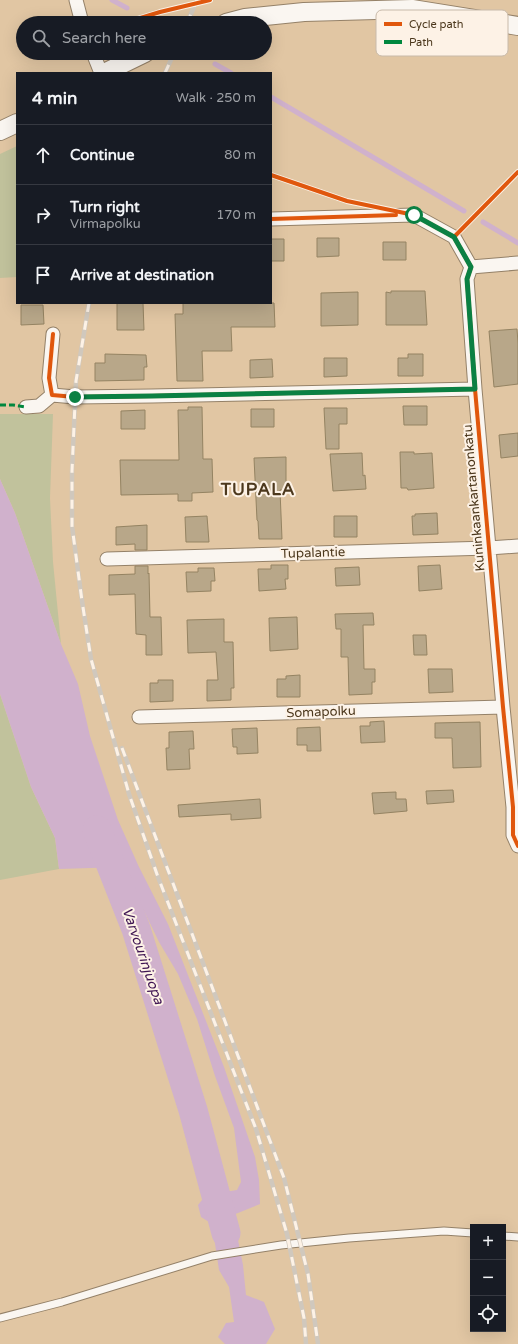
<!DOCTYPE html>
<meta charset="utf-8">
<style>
body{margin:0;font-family:"Varela Round",sans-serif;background:#20242c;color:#f1f3f6}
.controls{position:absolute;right:12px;bottom:12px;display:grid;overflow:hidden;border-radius:0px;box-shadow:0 4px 16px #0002}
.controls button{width:36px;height:36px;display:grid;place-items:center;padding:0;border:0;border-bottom:1px solid #363941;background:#171b24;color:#f1f3f6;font:20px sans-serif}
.stop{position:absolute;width:12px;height:12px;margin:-9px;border:3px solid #0b8043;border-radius:50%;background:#fff}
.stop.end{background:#0b8043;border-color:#fff;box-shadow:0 1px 4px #0008}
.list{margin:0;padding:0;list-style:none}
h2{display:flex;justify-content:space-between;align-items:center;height:52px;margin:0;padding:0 16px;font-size:17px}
h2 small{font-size:13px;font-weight:400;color:#9ea1a6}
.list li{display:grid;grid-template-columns:26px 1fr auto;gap:12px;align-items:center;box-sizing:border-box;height:60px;padding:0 16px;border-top:1px solid #363941}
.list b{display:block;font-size:15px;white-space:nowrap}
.list p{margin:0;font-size:13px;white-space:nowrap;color:#9ea1a6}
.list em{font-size:13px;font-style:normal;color:#9ea1a6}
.icon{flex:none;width:22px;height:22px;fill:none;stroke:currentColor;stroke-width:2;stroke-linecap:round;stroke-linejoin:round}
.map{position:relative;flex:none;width:518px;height:1344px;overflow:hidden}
.search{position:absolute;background:#171b24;box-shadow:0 4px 16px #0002;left:16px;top:16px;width:256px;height:44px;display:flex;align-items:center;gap:10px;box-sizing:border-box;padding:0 14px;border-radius:22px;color:#9ea1a6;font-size:15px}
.panel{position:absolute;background:#171b24;box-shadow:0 4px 16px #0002;left:16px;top:72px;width:256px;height:232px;border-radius:0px}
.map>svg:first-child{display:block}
</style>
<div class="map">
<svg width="518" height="1344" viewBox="0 0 518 1344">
<rect width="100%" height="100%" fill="#e1c6a3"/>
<path fill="#c1c29c" d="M 17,146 L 17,277 L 0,278 L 0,154 Z
M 0,414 L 53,414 L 50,498 L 53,562 L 61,644 L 15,513 L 0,479 Z
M 0,694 L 31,787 L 55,838 L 59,869 L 0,880 Z"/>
<path fill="#d0b1cc" d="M 0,479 L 15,513 L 61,644 L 78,684 L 90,736 L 118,820 L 139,867 L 168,924 L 224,1067 L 255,1157 L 259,1180 L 260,1204 L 233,1215 L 243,1265 L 246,1295 L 264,1302 L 275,1329 L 266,1344 L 225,1344 L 218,1337 L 226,1323 L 234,1322 L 229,1287 L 219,1270 L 214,1237 L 209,1222 L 201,1217 L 198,1205 L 206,1195 L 237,1190 L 241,1182 L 234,1128 L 215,1076 L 197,1019 L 178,974 L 159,942 L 123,867 L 59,869 L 55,838 L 31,787 L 0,694 Z"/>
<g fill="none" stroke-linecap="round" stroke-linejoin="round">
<path stroke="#d0b1cc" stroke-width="5" d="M 112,0 L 127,8
M 215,64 L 231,73
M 271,97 L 464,211
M 483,222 L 518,243"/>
<path stroke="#d0b1cc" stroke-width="29" d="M 97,830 L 136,929 L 193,1110 L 226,1233"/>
</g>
<path fill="#b8a789" stroke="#948362" d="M 317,238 L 339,238 L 339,256 L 317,257 Z
M 271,239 L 284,239 L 284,261 L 271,261 Z
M 383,242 L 406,242 L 406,260 L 383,260 Z
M 391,291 L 425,291 L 427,325 L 386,325 L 386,292 L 391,293 Z
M 358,292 L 358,325 L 321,326 L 321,293 Z
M 117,303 L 143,303 L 144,330 L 117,330 Z
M 183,303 L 274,303 L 275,327 L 231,327 L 232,351 L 202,351 L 203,381 L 177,381 L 175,314 L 183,314 Z
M 21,305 L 43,305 L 44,324 L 21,325 Z
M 517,329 L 518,343 L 518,384 L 494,387 L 489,331 Z
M 105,354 L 146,355 L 147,367 L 144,367 L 144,380 L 95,381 L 95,363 L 105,363 Z
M 408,354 L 423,354 L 423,376 L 398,376 L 398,358 L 408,358 Z
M 324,358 L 347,358 L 347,376 L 324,377 Z
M 272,359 L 273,377 L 250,378 L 250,360 Z
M 403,406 L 427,406 L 427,425 L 404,425 Z
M 188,407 L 202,407 L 203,459 L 212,459 L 213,492 L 192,493 L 192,501 L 178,501 L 178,494 L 121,495 L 120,460 L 179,460 L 178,410 L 188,410 Z
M 324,408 L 347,408 L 347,424 L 339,424 L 339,449 L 326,449 Z
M 251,409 L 274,409 L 274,427 L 251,427 Z
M 145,410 L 145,429 L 121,429 L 121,411 Z
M 518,433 L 518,456 L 501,458 L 499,435 Z
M 400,452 L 414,452 L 414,454 L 432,453 L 434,488 L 408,490 L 407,488 L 401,488 Z
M 362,453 L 363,476 L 365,475 L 366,489 L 333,491 L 330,454 Z
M 286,457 L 286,490 L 280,490 L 282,539 L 259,539 L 258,521 L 257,520 L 254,458 Z
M 437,513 L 438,534 L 413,535 L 412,516 L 415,516 L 415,514 Z
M 207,516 L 209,542 L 186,542 L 185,517 Z
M 334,516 L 357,516 L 357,537 L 334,537 Z
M 147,525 L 147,550 L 135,550 L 135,544 L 116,545 L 116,527 Z
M 271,565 L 288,565 L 288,579 L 285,579 L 286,589 L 259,591 L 258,569 L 271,569 Z
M 440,565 L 442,589 L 419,591 L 418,566 Z
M 135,566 L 148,566 L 148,574 L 149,573 L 150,617 L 161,617 L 162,655 L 146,655 L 146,635 L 136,634 L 135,594 L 109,595 L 109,575 L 135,574 Z
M 359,567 L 360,585 L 336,586 L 335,568 Z
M 198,568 L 214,568 L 215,581 L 211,581 L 211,591 L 187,592 L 186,572 L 198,572 Z
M 373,613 L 374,625 L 363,625 L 364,669 L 375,669 L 375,682 L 372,682 L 372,694 L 349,695 L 348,657 L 341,657 L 341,629 L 336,629 L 335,614 Z
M 297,617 L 298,649 L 270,651 L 269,618 Z
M 224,619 L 224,642 L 233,642 L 234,688 L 231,688 L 231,700 L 207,701 L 207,680 L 218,680 L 216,652 L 188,653 L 187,620 Z
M 413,635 L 426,635 L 427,655 L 414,655 Z
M 428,669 L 452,669 L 453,692 L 429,693 Z
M 300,675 L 300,697 L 277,697 L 277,679 L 286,679 L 286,676 Z
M 158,680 L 173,680 L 173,701 L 150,702 L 150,683 L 158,683 Z
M 384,721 L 385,742 L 361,743 L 360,726 L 370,726 L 370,722 Z
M 480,722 L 481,767 L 453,768 L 452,738 L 435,738 L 435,723 Z
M 320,727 L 321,751 L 307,751 L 307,745 L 297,745 L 297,728 Z
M 257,728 L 258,753 L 237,754 L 237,747 L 233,747 L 232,729 Z
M 193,731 L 194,749 L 189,749 L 190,769 L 167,770 L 166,748 L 169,748 L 169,732 Z
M 453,790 L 454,802 L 427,804 L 426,791 Z
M 396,792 L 396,799 L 406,799 L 407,811 L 374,814 L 372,793 Z
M 260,799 L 261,818 L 231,820 L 231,814 L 179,817 L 178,805 Z"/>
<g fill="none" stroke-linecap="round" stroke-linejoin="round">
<defs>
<path id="lane" d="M 503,1236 L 518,1237
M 0,1318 L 62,1302 L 212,1256 L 281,1245 L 349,1238 L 444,1231 L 473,1233"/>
<path id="street" d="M 76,0 L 82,23
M 93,53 L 101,73
M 271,219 L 414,215 L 454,237 L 471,267 L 467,279 L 475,389 L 503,707 L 513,807 L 513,835 L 518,846
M 471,267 L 518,263
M 53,334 L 49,378 L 52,395 L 75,397 L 152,396 L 475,389
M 26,407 L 39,406 L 52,395
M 107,559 L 489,548 L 518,546
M 139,717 L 503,707"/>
<path id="secondary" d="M 226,23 L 245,18 L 304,12 L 412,9 L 518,26
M 104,73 L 145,53
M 0,131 L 17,123"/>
</defs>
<use href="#lane" stroke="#948168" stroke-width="9"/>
<use href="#street" stroke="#948168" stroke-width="15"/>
<use href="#secondary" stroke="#948168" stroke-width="20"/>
<use href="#lane" stroke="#faf6f1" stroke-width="7"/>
<use href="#street" stroke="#faf6f1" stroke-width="13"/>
<use href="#secondary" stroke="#faf6f1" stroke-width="18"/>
<defs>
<path id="rail" d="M 187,23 L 197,0
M 165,73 L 174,53
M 89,303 L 76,381 L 72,471 L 72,526 L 82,601 L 91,659 L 129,794 L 158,877 L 256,1129 L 287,1234 L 304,1318 L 306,1344
M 122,748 L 284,1178 L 308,1274 L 318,1344"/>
</defs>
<use href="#rail" stroke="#d0c8bd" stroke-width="4.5"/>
<use href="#rail" stroke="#fdf2e6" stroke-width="3" stroke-dasharray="9" stroke-linecap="butt"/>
<path stroke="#00873e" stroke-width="3" stroke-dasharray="6 3" stroke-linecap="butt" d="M 0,405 L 13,405 L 26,407"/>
<defs>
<path id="cycleway" d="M 124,23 L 160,12 L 210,0
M 271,175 L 347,201 L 414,215 L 454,237 L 471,267 L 467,279 L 475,389 L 503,707 L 513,807 L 513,835 L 518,846
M 271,219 L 396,215
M 454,237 L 518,172
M 53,334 L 49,378 L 52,395 L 75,397 L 152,396 L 475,389"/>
</defs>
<use href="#cycleway" stroke="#fdf2e6" stroke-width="6"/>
<use href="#cycleway" stroke="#e0570d" stroke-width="4"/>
</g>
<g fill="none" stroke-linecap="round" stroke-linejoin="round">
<path stroke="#0b8043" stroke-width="5" d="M 75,397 L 152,396 L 475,389 L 467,279 L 471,267 L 454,237 L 414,215"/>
</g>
<g text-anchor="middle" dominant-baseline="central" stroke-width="4" stroke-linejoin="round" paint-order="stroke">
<g font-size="13" fill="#4c381d" stroke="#fdf2e6">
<text transform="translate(474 498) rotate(-95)">Kuninkaankartanonkatu</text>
<text transform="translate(313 553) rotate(-2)">Tupalantie</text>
<text transform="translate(321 712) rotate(-2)">Somapolku</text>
</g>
<g font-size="14" font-style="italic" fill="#3f1553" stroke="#fdf2e6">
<text transform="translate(143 956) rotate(71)">Varvourinjuopa</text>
</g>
<g font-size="17" font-weight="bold" letter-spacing="1" fill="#4c381d" stroke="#fdf2e6">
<text x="258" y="489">TUPALA</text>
</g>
</g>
<rect x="376" y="10" width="132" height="46" rx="6" fill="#fdf2e6" stroke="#c8baaa" stroke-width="1"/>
<rect x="384" y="22" width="18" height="4" fill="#e0570d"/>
<rect x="384" y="40" width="18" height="4" fill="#00873e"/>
<g font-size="11" fill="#4c381d">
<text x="409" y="28">Cycle path</text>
<text x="409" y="46">Path</text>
</g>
</svg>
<div class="controls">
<button>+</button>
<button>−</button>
<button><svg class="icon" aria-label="locate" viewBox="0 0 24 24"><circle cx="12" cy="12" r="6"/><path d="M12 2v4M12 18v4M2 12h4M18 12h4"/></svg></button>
</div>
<div class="stop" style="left:414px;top:215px"></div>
<div class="stop end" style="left:75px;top:397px"></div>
<div class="search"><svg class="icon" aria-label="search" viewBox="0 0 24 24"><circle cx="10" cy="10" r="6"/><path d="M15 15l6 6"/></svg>Search here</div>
<section class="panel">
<h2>4 min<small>Walk · 250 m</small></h2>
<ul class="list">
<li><svg class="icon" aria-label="ahead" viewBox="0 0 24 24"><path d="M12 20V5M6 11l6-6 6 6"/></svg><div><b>Continue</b></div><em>80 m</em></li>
<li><svg class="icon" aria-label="right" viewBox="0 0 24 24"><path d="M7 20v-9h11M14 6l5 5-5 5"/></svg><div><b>Turn right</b><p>Virmapolku</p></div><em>170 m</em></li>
<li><svg class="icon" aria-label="arrive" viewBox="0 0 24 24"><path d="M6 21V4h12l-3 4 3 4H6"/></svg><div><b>Arrive at destination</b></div></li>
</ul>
</section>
</div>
